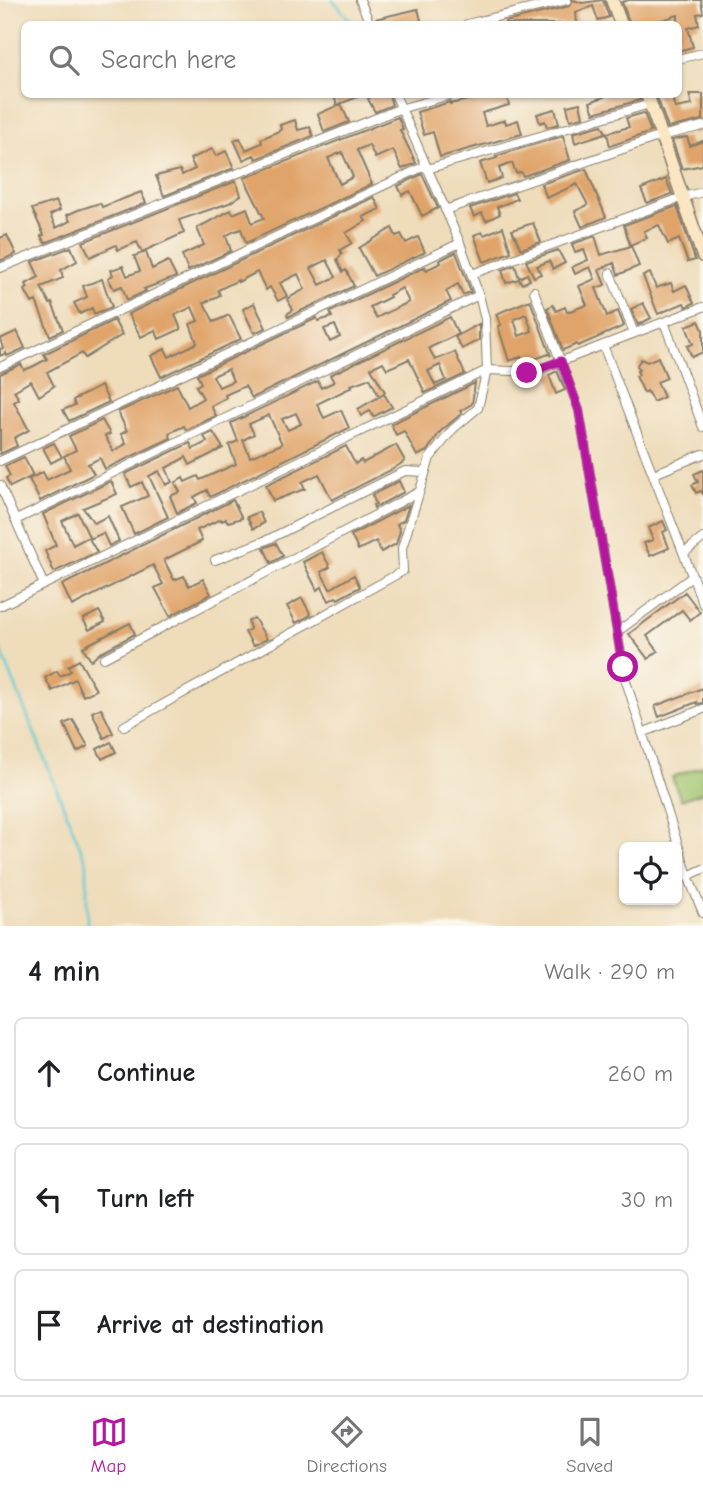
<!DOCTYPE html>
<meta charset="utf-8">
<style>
body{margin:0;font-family:"Comic Neue",sans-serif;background:#f6f6f6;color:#202124}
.controls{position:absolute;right:21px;bottom:21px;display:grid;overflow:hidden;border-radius:10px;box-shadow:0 2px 5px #0004}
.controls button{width:63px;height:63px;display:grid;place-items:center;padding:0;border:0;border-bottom:2px solid #e0e0e0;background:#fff;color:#202124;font:35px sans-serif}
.stop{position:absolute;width:21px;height:21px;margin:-16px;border:5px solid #b5179e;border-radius:50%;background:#fff}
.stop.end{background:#b5179e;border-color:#fff;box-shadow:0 2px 7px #0008}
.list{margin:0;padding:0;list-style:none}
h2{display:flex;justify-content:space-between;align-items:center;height:91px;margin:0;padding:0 28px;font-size:30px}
h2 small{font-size:23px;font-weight:400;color:#757577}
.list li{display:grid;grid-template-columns:46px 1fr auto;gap:21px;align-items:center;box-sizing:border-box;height:112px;margin:0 14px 14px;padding:0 14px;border:2px solid #e0e0e0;border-radius:10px}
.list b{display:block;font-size:26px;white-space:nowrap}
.list em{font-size:23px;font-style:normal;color:#757577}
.icon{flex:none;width:38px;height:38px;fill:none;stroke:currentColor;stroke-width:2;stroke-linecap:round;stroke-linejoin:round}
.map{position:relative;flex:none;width:703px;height:926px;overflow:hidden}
.search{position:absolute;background:#fff;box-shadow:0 2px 5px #0004;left:21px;right:21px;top:21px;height:77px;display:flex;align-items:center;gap:18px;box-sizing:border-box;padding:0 24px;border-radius:10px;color:#757577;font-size:26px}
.sheet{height:469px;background:#fff}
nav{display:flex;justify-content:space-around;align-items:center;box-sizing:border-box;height:98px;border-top:2px solid #e0e0e0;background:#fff;font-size:19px;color:#757577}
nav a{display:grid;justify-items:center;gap:4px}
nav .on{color:#b5179e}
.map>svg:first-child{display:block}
</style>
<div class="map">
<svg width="703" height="926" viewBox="0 0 703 926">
<rect width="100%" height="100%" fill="#fbf7ec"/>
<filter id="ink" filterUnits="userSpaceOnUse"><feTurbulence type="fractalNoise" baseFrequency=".0143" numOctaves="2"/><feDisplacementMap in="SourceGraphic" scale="14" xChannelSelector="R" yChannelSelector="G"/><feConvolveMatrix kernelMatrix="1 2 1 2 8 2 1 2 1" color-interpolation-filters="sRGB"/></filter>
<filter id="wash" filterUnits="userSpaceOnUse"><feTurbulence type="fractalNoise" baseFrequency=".00686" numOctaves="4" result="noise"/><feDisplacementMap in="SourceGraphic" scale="28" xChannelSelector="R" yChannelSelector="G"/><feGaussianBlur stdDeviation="1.57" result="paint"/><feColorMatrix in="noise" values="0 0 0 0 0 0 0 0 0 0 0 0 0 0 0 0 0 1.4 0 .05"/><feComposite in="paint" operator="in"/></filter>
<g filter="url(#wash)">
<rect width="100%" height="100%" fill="#eedcba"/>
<path fill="#a1c46d" stroke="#5e7044" stroke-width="2" d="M 703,766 L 703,792 L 681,800 L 672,777 Z"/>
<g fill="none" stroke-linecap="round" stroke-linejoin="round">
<path stroke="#5ac7cf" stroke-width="2.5" d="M 333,0 L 353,24
M 0,648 L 87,864 L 87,926"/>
</g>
<g id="blocks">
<path fill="#e0a46a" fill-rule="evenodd" d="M 573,0 L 582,3 L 603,0 L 609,17 L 598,20 L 593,6 L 576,12 L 577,24 L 505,24 L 505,22 L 569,6 Z
M 629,0 L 701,0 L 703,13 L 697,14 L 699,25 L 688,28 L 693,47 L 678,51 L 678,15 L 649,24 L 630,24 L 622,2 Z
M 418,9 L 422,24 L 376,24 L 375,19 Z
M 338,94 L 363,94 L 363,95 L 337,105 L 334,96 Z
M 377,94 L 389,94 L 392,105 L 375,112 L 368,99 Z
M 480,94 L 506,94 L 509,105 L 482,113 L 486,126 L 505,120 L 506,124 L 518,120 L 522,134 L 440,157 L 433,132 L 424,135 L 417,112 L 450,102 L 450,104 L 481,97 Z
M 603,94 L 638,94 L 640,100 L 594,113 L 590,102 L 604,97 Z
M 656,94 L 671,94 L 675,108 L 692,105 L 689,94 L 703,94 L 703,120 L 668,128 Z
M 580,103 L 583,117 L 570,120 L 567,106 Z
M 341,104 L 349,122 L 324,132 L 318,114 Z
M 555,109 L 559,124 L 547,127 L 545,121 L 540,123 L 537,114 Z
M 644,113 L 651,132 L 610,146 L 607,133 L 629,127 L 626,118 Z
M 398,117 L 403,129 L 400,130 L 416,163 L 402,169 L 393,150 L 375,158 L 369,145 L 357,150 L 372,184 L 246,243 L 241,229 L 233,232 L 226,236 L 231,251 L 188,271 L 182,255 L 204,245 L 197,228 L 231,210 L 233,214 L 247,208 L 252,223 L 264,218 L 244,178 ZM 342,152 L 353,177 L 340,184 L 328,158 Z
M 295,120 L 298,130 L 310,127 L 313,136 L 256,159 L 254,155 L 243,160 L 234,140 L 240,138 L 246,150 L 262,143 L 261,139 L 281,130 L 280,125 Z
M 602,125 L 606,133 L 575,143 L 573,133 Z
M 563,136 L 570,160 L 523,176 L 521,172 L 516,173 L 512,163 L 499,168 L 502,178 L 487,183 L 480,163 L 497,158 L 496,156 Z
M 687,137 L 690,146 L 703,141 L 703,165 L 682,169 L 672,140 Z
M 212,149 L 216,156 L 226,151 L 234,168 L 164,196 L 156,176 L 180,170 L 182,175 L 195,169 L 190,159 Z
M 586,169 L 606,217 L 582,227 L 575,211 L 588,205 L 577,184 L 547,198 L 541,184 Z
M 422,174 L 438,208 L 422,216 L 410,191 L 402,195 L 398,186 Z
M 666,179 L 672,194 L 647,203 L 641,189 Z
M 236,181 L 241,195 L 229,203 L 179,220 L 184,233 L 142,252 L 137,242 L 118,250 L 116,245 L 90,257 L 83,242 Z
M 141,192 L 146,203 L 45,243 L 41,236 L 44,235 L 32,209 L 56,201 L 60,210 L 50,215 L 56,228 L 70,221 L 67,215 L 78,210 L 100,203 L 102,207 Z
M 514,193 L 517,199 L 497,207 L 500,214 L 486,221 L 482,213 L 474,217 L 470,208 Z
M 374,197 L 380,209 L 363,217 L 366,221 L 346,233 L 352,243 L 340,250 L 342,254 L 337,260 L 343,272 L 346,270 L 354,286 L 288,317 L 287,314 L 293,310 L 287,299 L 305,289 L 298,274 L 280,283 L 287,296 L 278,301 L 270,287 L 266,290 L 257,272 L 238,282 L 238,280 L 218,290 L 220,295 L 204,303 L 214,322 L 229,315 L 241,339 L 161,377 L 151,356 L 165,349 L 169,357 L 197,343 L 190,324 L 198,321 L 192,307 L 175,315 L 181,329 L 159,339 L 155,330 L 141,337 L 128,314 ZM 327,260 L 336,277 L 320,285 L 311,268 Z
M 677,206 L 695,260 L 688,262 L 679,239 L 668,244 L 659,225 L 644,231 L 647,238 L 630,245 L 624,225 Z
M 533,223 L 541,242 L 521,249 L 512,230 Z
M 503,227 L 511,252 L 484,262 L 474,235 L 482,232 L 484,235 Z
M 392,228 L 396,236 L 401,234 L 406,243 L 418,237 L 425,252 L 374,276 L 359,248 Z
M 7,235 L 16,254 L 0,261 L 0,238 Z
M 595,236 L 601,255 L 631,246 L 639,266 L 618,275 L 614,263 L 599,270 L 605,285 L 596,288 L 607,316 L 618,311 L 624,326 L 578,346 L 577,344 L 563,350 L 547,308 L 553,305 L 556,311 L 565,307 L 567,312 L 587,305 L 579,286 L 595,279 L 590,267 L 575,274 L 572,267 L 588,260 L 584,249 L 575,252 L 572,244 Z
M 71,247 L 77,261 L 61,270 L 63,278 L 41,287 L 50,304 L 52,303 L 63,330 L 50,336 L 36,301 L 32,303 L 25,290 L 28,288 L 26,284 L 39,277 L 32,262 Z
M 558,250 L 565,263 L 553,269 L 549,261 L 537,266 L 541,274 L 534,277 L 526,261 Z
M 146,252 L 152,269 L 168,261 L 176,277 L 144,289 L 146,291 L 127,300 L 122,286 L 114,289 L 108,278 L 113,275 L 111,270 L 123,266 L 127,276 L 140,271 L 134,256 Z
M 456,252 L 471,292 L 463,295 L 458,284 L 446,291 L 451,301 L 252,398 L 245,386 L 225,395 L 226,398 L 211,406 L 216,416 L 186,430 L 184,426 L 169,433 L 171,438 L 105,469 L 100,458 L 88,464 L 94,474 L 40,501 L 29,479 L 43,472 L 47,480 L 70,469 L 64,456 L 76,450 L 69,436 L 102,420 L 110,434 L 105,436 L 113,451 L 126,444 L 121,434 L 127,431 L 118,412 L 177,385 L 188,407 L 203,398 L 196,386 L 201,383 L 197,375 L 317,318 L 318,321 L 332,317 L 330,312 L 425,267 L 426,270 L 441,263 L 440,260 ZM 402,288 L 409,302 L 376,318 L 370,307 L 390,297 L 389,295 ZM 335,325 L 340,337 L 330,342 L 324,329 ZM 228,369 L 233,381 L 219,387 L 213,376 Z
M 515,265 L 519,278 L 527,274 L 530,280 L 522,284 L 519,279 L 506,283 L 502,270 Z
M 650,273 L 656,288 L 671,283 L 674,291 L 686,285 L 694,303 L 686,307 L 684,303 L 658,314 L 643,276 Z
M 102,279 L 112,307 L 94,314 L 92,308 L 80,314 L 74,303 L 87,297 L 83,286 Z
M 530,300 L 551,356 L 549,354 L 523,363 L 521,357 L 509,361 L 498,326 L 501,325 L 496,314 ZM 526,314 L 532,331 L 519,336 L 514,319 Z
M 254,303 L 266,328 L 254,333 L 243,309 Z
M 643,303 L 651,318 L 638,325 L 631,309 Z
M 450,317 L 458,334 L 429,348 L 435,360 L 455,352 L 465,374 L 425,393 L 409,359 L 387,369 L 383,362 L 371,368 L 385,392 L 379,396 L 370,378 L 351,385 L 352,387 L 317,404 L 324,418 L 341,410 L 349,428 L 210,497 L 207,490 L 194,497 L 197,503 L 177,513 L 170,496 L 180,492 L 175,483 L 183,478 L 185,482 L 198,476 L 200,480 L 236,464 L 229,445 L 238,441 L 231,423 L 318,381 L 321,388 L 334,382 L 330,375 ZM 440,365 L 446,380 L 435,385 L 428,371 ZM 296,413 L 301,424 L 288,430 L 282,419 ZM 269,415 L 282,444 L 250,457 L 243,440 L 254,434 L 249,424 Z
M 114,320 L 122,335 L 85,358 L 82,353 L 47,372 L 54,386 L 39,396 L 31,381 L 14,391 L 19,399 L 14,402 L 29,430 L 14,438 L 17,446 L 0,454 L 0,374 L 21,364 L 24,370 L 32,367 L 47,359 L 44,354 Z
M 699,321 L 703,330 L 703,352 L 692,357 L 687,346 L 693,344 L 686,326 Z
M 479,324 L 479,340 L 462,349 L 455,337 Z
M 17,331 L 25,348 L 7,356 L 6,353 L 0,356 L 0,349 L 3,348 L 0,339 Z
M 658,357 L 667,378 L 657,382 L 664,397 L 653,402 L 647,391 L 644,393 L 636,376 L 639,375 L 637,371 L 639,370 L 637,365 L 641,359 L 647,362 Z
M 557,371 L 565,390 L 556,394 L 549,375 Z
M 475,383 L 472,404 L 460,411 L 462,413 L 440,432 L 427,451 L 417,456 L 404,431 L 396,435 L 391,424 Z
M 101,386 L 109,402 L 69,421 L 63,410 L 75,405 L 73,400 Z
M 384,394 L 392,407 L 373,417 L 370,411 L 361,416 L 358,409 Z
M 213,432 L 223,448 L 190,465 L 186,457 L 166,468 L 172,482 L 166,485 L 159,471 L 149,476 L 168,517 L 134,534 L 122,507 L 148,496 L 142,482 L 131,487 L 125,474 L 190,443 L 193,449 L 207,442 L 204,436 Z
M 54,443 L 62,457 L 51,463 L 43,448 Z
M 396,445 L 405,461 L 393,469 L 332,500 L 319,474 L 302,482 L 305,489 L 273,501 L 266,485 L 346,446 L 355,464 L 361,460 L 363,463 Z
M 24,457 L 33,476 L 10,487 L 6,478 L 10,476 L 5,466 Z
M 703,470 L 703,494 L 701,491 L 696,493 L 692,485 L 698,482 L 694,474 Z
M 111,481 L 117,494 L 83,508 L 94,523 L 108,516 L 119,541 L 109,546 L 103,533 L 90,539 L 78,513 L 62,521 L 73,545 L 88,537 L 97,552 L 54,572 L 45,551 L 56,545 L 43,514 Z
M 399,481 L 404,492 L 374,508 L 373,505 L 376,504 L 372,495 Z
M 233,500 L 242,518 L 228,522 L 226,519 L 222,521 L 221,519 L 197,530 L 202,541 L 164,560 L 174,580 L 184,576 L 189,586 L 203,579 L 211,594 L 170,616 L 155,588 L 163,584 L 153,565 L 72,606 L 62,585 Z
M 409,505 L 404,520 L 397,524 L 400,531 L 396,544 L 381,552 L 376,541 L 358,550 L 351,535 Z
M 259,512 L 264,523 L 253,529 L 247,517 Z
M 663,521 L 667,530 L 663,532 L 669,548 L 650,556 L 644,543 L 653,540 L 648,528 Z
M 276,543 L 283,556 L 271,563 L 264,548 Z
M 322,552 L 330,567 L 321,572 L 330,589 L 354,575 L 360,587 L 338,599 L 336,597 L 329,601 L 322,587 L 317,590 L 303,562 Z
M 685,592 L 700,612 L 690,620 L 682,610 L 647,636 L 658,651 L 648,659 L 629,634 Z
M 302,598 L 311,615 L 296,623 L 287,606 Z
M 99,611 L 105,622 L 89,630 L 83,619 Z
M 254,618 L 267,639 L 253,646 L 245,632 L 250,629 L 248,621 Z
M 130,623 L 135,634 L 101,652 L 91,661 L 83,647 Z
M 79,660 L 96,690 L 83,696 L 75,679 L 52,691 L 45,678 L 57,671 L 60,676 L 71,671 L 68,666 Z
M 703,688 L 703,703 L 697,704 L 697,702 L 659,717 L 655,706 Z
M 101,708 L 113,733 L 104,738 L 92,712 Z
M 73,720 L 88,746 L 77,752 L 64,724 Z
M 111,742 L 116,752 L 102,759 L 97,749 Z"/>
</g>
</g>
<g filter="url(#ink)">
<use href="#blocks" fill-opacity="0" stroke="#857c6b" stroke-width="2"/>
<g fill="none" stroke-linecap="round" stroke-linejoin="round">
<defs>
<path id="street" d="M 360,0 L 370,24
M 467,24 L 567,0
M 678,59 L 703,53
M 427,169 L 650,104
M 445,210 L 661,136 L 703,126
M 0,268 L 399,109 L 454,94
M 610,273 L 634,333
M 472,274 L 683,197 L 703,192
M 534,291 L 579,410 L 625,678 L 688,876 L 703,913
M 664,322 L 703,427
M 603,345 L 703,604
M 0,367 L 425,166
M 0,461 L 460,243
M 654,474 L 703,454
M 0,485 L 44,585
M 16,520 L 479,295
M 684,553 L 703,538
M 215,560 L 267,540 L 405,471 L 425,472
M 0,606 L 487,370 L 533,372 L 703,307
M 617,632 L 693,576
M 104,658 L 417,493
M 124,726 L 403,571 L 402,548 L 430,458 L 453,429 L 478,408 L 487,370 L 485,319 L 479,295 L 460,243 L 395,94
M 642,733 L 703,709
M 688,876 L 703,869"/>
<path id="secondary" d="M 612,0 L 621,24
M 647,94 L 703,256"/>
</defs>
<use href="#street" stroke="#857c6b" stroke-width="10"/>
<use href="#secondary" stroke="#857c6b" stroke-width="15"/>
<use href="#street" stroke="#fff" stroke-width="8"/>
<use href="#secondary" stroke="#fbe6c4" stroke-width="12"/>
</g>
</g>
<g fill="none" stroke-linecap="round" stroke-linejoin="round" filter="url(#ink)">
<path stroke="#b5179e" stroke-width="9" d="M 527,373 L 561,361 L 579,410 L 623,667"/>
</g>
</svg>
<div class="controls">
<button><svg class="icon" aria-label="locate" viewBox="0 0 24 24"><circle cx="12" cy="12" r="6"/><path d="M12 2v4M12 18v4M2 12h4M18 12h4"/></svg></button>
</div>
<div class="stop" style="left:623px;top:667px"></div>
<div class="stop end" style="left:527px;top:373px"></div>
<div class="search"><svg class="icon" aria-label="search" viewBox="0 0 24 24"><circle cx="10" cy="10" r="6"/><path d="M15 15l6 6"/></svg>Search here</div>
</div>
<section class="sheet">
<h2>4 min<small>Walk · 290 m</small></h2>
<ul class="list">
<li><svg class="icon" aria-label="ahead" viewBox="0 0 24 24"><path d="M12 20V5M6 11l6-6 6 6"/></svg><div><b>Continue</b></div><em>260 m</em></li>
<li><svg class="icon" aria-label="left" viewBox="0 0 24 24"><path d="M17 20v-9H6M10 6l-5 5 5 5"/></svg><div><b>Turn left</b></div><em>30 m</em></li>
<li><svg class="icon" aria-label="arrive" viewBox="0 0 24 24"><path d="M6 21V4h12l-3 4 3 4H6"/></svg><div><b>Arrive at destination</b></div></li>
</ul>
</section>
<nav>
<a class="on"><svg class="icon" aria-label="map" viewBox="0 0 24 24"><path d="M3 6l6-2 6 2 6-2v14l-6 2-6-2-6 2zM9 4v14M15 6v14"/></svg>Map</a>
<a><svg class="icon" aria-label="directions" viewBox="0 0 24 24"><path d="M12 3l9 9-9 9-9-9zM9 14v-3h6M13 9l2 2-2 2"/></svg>Directions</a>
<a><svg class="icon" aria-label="saved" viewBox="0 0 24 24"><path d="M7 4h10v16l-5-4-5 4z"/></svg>Saved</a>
</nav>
